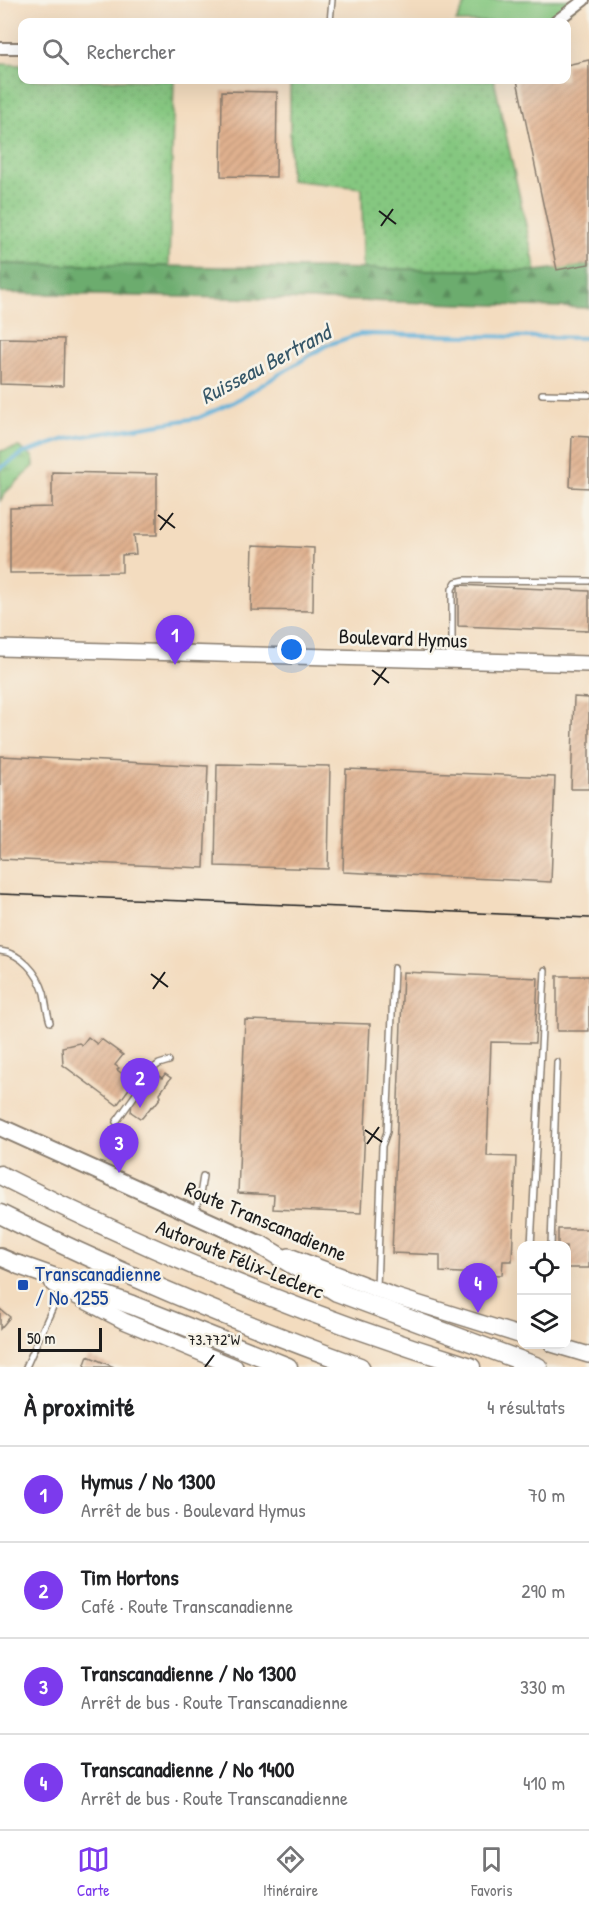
<!DOCTYPE html>
<html lang="fr">
<meta charset="utf-8">
<style>
body{margin:0;font-family:"Patrick Hand",sans-serif;background:#f6f6f6;color:#202124}
.controls{position:absolute;right:18px;bottom:18px;display:grid;overflow:hidden;border-radius:12px;box-shadow:0 6px 24px #0002}
.controls button{width:54px;height:54px;display:grid;place-items:center;padding:0;border:0;border-bottom:2px solid #e0e0e0;background:#fff;color:#202124;font:30px sans-serif}
.scale{position:absolute;left:18px;bottom:15px;width:84px;box-sizing:border-box;padding-left:6px;border:3px solid #1c1c1c;border-top:0;font-size:16px;line-height:21px;white-space:nowrap;color:#1c1c1c;-webkit-text-stroke:4px #f7f3e8;paint-order:stroke}
.you{position:absolute;left:292px;top:650px;width:21px;height:21px;margin:-15px;border:4px solid #fff;border-radius:50%;background:#1a73e8;box-shadow:0 0 0 9px #1a73e833}
.badge{display:grid;place-items:center;width:39px;height:39px;border-radius:50%;background:#7c3aed;color:#fff;font-size:20px;font-weight:700}
.pin{position:absolute;translate:-50% -50px;filter:drop-shadow(0 2px 3px #0008)}
.pin::after{content:'';position:absolute;top:32px;width:21px;height:18px;background:inherit;clip-path:polygon(0 0,100% 0,50% 100%)}
.list{margin:0;padding:0;list-style:none}
h2{display:flex;justify-content:space-between;align-items:center;height:78px;margin:0;padding:0 24px;font-size:26px}
h2 small{font-size:20px;font-weight:400;color:#757577}
.list li{display:grid;grid-template-columns:39px 1fr auto;gap:18px;align-items:center;box-sizing:border-box;height:96px;padding:0 24px;border-top:2px solid #e0e0e0}
.list b{display:block;font-size:22px;white-space:nowrap}
.list p{margin:0;font-size:20px;white-space:nowrap;color:#757577}
.list em{font-size:20px;font-style:normal;color:#757577}
.icon{flex:none;width:33px;height:33px;fill:none;stroke:currentColor;stroke-width:2;stroke-linecap:round;stroke-linejoin:round}
.map{position:relative;flex:none;width:589px;height:1367px;overflow:hidden}
.search{position:absolute;background:#fff;box-shadow:0 6px 24px #0002;left:18px;right:18px;top:18px;height:66px;display:flex;align-items:center;gap:15px;box-sizing:border-box;padding:0 21px;border-radius:12px;color:#757577;font-size:22px}
.sheet{height:462px;background:#fff}
nav{display:flex;justify-content:space-around;align-items:center;box-sizing:border-box;height:84px;border-top:2px solid #e0e0e0;background:#fff;font-size:16px;color:#757577}
nav a{display:grid;justify-items:center;gap:3px}
nav .on{color:#7c3aed}
.map>svg:first-child{display:block}
</style>
<div class="map">
<svg width="589" height="1367" viewBox="0 0 589 1367">
<defs>
<pattern id="grass-dots" width="8" height="8" patternUnits="userSpaceOnUse" patternTransform="scale(1.5)"><rect width="8" height="8" fill="#85c780"/><path d="M2 2h.1M6 6h.1" fill="none" stroke="#72aa6e" stroke-width="1.8" stroke-linecap="round"/></pattern>
<pattern id="forest-firs" width="22" height="20" patternUnits="userSpaceOnUse" patternTransform="scale(1.5)"><rect width="22" height="20" fill="#6cac6e"/><path d="M5 1l3.5 6h-7zM16 11l3.5 6h-7z" fill="#588b5a"/></pattern>
<pattern id="wetland-marsh" width="20" height="14" patternUnits="userSpaceOnUse" patternTransform="scale(1.5)"><rect width="20" height="14" fill="#85c780"/><path d="M1 5h8M5 5V1M11 12h8M15 12V8" fill="none" stroke="#72aa6e"/></pattern>
<pattern id="building-hatch" width="6" height="6" patternUnits="userSpaceOnUse" patternTransform="scale(1.5)"><rect width="6" height="6" fill="#dfb08e"/><path d="M-1 1l2-2M0 6l6-6M5 7l2-2" fill="none" stroke="#bf977a"/></pattern>
</defs>
<rect width="100%" height="100%" fill="#f7f3e8"/>
<filter id="ink" filterUnits="userSpaceOnUse"><feTurbulence type="fractalNoise" baseFrequency=".0167" numOctaves="2"/><feDisplacementMap in="SourceGraphic" scale="12" xChannelSelector="R" yChannelSelector="G"/><feConvolveMatrix kernelMatrix="1 2 1 2 8 2 1 2 1" color-interpolation-filters="sRGB"/></filter>
<filter id="wash" filterUnits="userSpaceOnUse"><feTurbulence type="fractalNoise" baseFrequency=".008" numOctaves="4" result="noise"/><feDisplacementMap in="SourceGraphic" scale="24" xChannelSelector="R" yChannelSelector="G"/><feGaussianBlur stdDeviation="1.35" result="paint"/><feColorMatrix in="noise" values="0 0 0 0 0 0 0 0 0 0 0 0 0 0 0 0 0 1.4 0 .05"/><feComposite in="paint" operator="in"/></filter>
<g filter="url(#wash)">
<rect width="100%" height="100%" fill="#f3dcbf"/>
<path fill="url(#grass-dots)" stroke="#50724e" stroke-width="1.5" d="M 0,64 L 22,65 L 22,80 L 174,80 L 169,266 L 0,264 Z
M 290,80 L 494,80 L 536,271 L 363,269 L 362,188 L 290,180 Z"/>
<path fill="url(#forest-firs)" stroke="#446445" stroke-width="1.5" d="M 0,264 L 536,271 L 589,264 L 589,308 L 365,301 L 0,293 Z"/>
<path fill="url(#wetland-marsh)" stroke="#50724e" stroke-width="1.5" d="M 19,447 L 33,457 L 34,466 L 6,492 L 0,501 L 0,451 Z"/>
<path fill="#85c780" stroke="#50724e" stroke-width="1.5" d="M 467,0 L 584,0 L 555,22 L 456,22 Z"/>
<g fill="none" stroke-linecap="round" stroke-linejoin="round">
<path stroke="#5eb0d9" stroke-width="4" d="M 0,468 L 24,453 L 66,439 L 198,418 L 234,402 L 327,345 L 360,334 L 589,338"/>
</g>
<g id="blocks">
<path fill="url(#building-hatch)" d="M 589,60 L 589,264 L 557,270 L 517,80 L 566,80 L 566,65 Z
M 222,91 L 277,92 L 276,177 L 221,176 Z
M 0,338 L 64,339 L 63,386 L 0,384 Z
M 572,436 L 589,437 L 589,488 L 570,487 Z
M 52,472 L 157,474 L 157,535 L 134,535 L 136,554 L 122,555 L 122,572 L 10,573 L 10,508 L 52,507 Z
M 253,545 L 314,548 L 313,611 L 251,610 Z
M 458,585 L 589,591 L 589,631 L 458,626 Z
M 574,697 L 589,698 L 589,789 L 571,789 Z
M 0,756 L 208,766 L 204,868 L 0,859 Z
M 217,764 L 330,766 L 328,869 L 215,866 Z
M 346,769 L 555,777 L 551,882 L 343,872 Z
M 403,972 L 538,978 L 535,1043 L 491,1042 L 487,1156 L 516,1157 L 512,1261 L 503,1261 L 502,1275 L 440,1272 L 440,1255 L 392,1253 Z
M 557,976 L 589,976 L 589,1031 L 557,1031 Z
M 245,1020 L 370,1024 L 361,1213 L 273,1209 L 274,1195 L 238,1193 Z
M 88,1037 L 97,1044 L 101,1039 L 123,1055 L 115,1065 L 119,1068 L 117,1070 L 134,1082 L 117,1105 L 63,1065 L 62,1047 L 79,1043 L 82,1045 Z
M 155,1073 L 162,1078 L 165,1074 L 171,1078 L 160,1093 L 161,1097 L 154,1106 L 151,1107 L 142,1118 L 140,1118 L 131,1112 L 132,1103 Z
M 558,1229 L 589,1229 L 589,1268 L 566,1268 L 566,1246 L 558,1246 Z
M 0,1309 L 10,1317 L 0,1329 Z
M 88,1356 L 114,1367 L 84,1367 Z"/>
</g>
</g>
<g filter="url(#ink)">
<use href="#blocks" fill-opacity="0" stroke="#887c6e" stroke-width="1.5"/>
<g fill="none" stroke-linecap="round" stroke-linejoin="round">
<defs>
<path id="lane" d="M 330,22 L 332,0
M 542,394 L 589,395
M 452,659 L 452,589 L 456,582 L 465,580 L 589,581
M 0,951 C 21,953 38,973 44,993 C 46,1003 47,1013 50,1022
M 116,1122 L 155,1067 L 159,1064 L 169,1061
M 195,1211 L 200,1195 L 203,1176
M 531,1246 L 545,970
M 551,1246 L 557,1062
M 377,1288 L 382,1146 L 387,1132 L 394,968
M 26,1367 L 61,1289"/>
<path id="street" d="M 555,22 L 584,0
M 0,48 L 22,48"/>
<path id="secondary" d="M 0,648 L 589,664
M 289,1256 L 394,1296 L 522,1336
M 53,1284 L 124,1321 L 235,1367
M 552,1344 L 589,1355"/>
<path id="primary" d="M 0,1127 L 259,1244
M 0,1257 L 19,1265"/>
<path id="highway" d="M 0,1175 C 151,1252 309,1317 471,1367
M 0,1214 C 117,1273 237,1322 360,1367
M 259,1244 L 337,1292 L 538,1367
M 19,1265 L 132,1305 L 288,1367"/>
</defs>
<use href="#lane" stroke="#887c6e" stroke-width="8"/>
<use href="#street" stroke="#887c6e" stroke-width="14"/>
<use href="#secondary" stroke="#887c6e" stroke-width="18"/>
<use href="#primary" stroke="#887c6e" stroke-width="20"/>
<use href="#highway" stroke="#887c6e" stroke-width="21"/>
<use href="#lane" stroke="#fff" stroke-width="5"/>
<use href="#street" stroke="#fff" stroke-width="10"/>
<use href="#secondary" stroke="#fff" stroke-width="15"/>
<use href="#primary" stroke="#fff" stroke-width="16"/>
<use href="#highway" stroke="#fff" stroke-width="18"/>
<path stroke="#1c1c1c" stroke-width="1.5" d="M 0,894 L 368,908 L 589,918"/>
</g>
</g>
<path fill="none" stroke="#1c1c1c" stroke-width="2" d="M 379,211 L 396,224M 381,226 L 393,209M 158,515 L 175,528M 160,530 L 173,513M 372,670 L 389,683M 374,685 L 386,668M 151,974 L 168,987M 153,989 L 165,972M 365,1130 L 382,1142M 367,1144 L 379,1127M 205,1367 L 214,1355"/>
<rect fill="#1a4fb4" stroke="#f7f3e8" stroke-width="2" x="17" y="1279" width="12" height="12" rx="3"/>
<g text-anchor="middle" dominant-baseline="central" stroke-width="5" stroke-linejoin="round" paint-order="stroke">
<g font-size="21" fill="#1c1c1c" stroke="#f7f3e8">
<text transform="translate(403 638) rotate(2)">Boulevard Hymus</text>
<text transform="translate(266 1221) rotate(23)">Route Transcanadienne</text>
<text transform="translate(240 1259) rotate(22)">Autoroute Félix-Leclerc</text>
</g>
<g font-size="21" fill="#164399" stroke="#f7f3e8" text-anchor="start">
<text x="35" y="1273">Transcanadienne<tspan x="35" dy="24">/ No 1255</tspan></text>
</g>
<g font-size="22" font-style="italic" fill="#365768" stroke="#f7f3e8">
<text transform="translate(265 364) rotate(-28)">Ruisseau Bertrand</text>
</g>
</g>
<g font-size="15" text-anchor="middle" fill="#1c1c1c" stroke="#f7f3e8" stroke-width="5" stroke-linejoin="round" paint-order="stroke">
<text x="214" y="1345">73.772°W</text>
</g>
</svg>
<div class="controls">
<button><svg class="icon" aria-label="locate" viewBox="0 0 24 24"><circle cx="12" cy="12" r="6"/><path d="M12 2v4M12 18v4M2 12h4M18 12h4"/></svg></button>
<button><svg class="icon" aria-label="layers" viewBox="0 0 24 24"><path d="M12 4l9 5-9 5-9-5zM3 14l9 5 9-5"/></svg></button>
</div>
<div class="scale">50 m</div>
<div class="you"></div>
<div class="pin badge" style="left:175px;top:665px">1</div>
<div class="pin badge" style="left:140px;top:1108px">2</div>
<div class="pin badge" style="left:119px;top:1173px">3</div>
<div class="pin badge" style="left:478px;top:1313px">4</div>
<div class="search"><svg class="icon" aria-label="search" viewBox="0 0 24 24"><circle cx="10" cy="10" r="6"/><path d="M15 15l6 6"/></svg>Rechercher</div>
</div>
<section class="sheet">
<h2>À proximité<small>4 résultats</small></h2>
<ul class="list">
<li><span class="badge">1</span><div><b>Hymus / No 1300</b><p>Arrêt de bus · Boulevard Hymus</p></div><em>70 m</em></li>
<li><span class="badge">2</span><div><b>Tim Hortons</b><p>Café · Route Transcanadienne</p></div><em>290 m</em></li>
<li><span class="badge">3</span><div><b>Transcanadienne / No 1300</b><p>Arrêt de bus · Route Transcanadienne</p></div><em>330 m</em></li>
<li><span class="badge">4</span><div><b>Transcanadienne / No 1400</b><p>Arrêt de bus · Route Transcanadienne</p></div><em>410 m</em></li>
</ul>
</section>
<nav>
<a class="on"><svg class="icon" aria-label="map" viewBox="0 0 24 24"><path d="M3 6l6-2 6 2 6-2v14l-6 2-6-2-6 2zM9 4v14M15 6v14"/></svg>Carte</a>
<a><svg class="icon" aria-label="directions" viewBox="0 0 24 24"><path d="M12 3l9 9-9 9-9-9zM9 14v-3h6M13 9l2 2-2 2"/></svg>Itinéraire</a>
<a><svg class="icon" aria-label="saved" viewBox="0 0 24 24"><path d="M7 4h10v16l-5-4-5 4z"/></svg>Favoris</a>
</nav>
